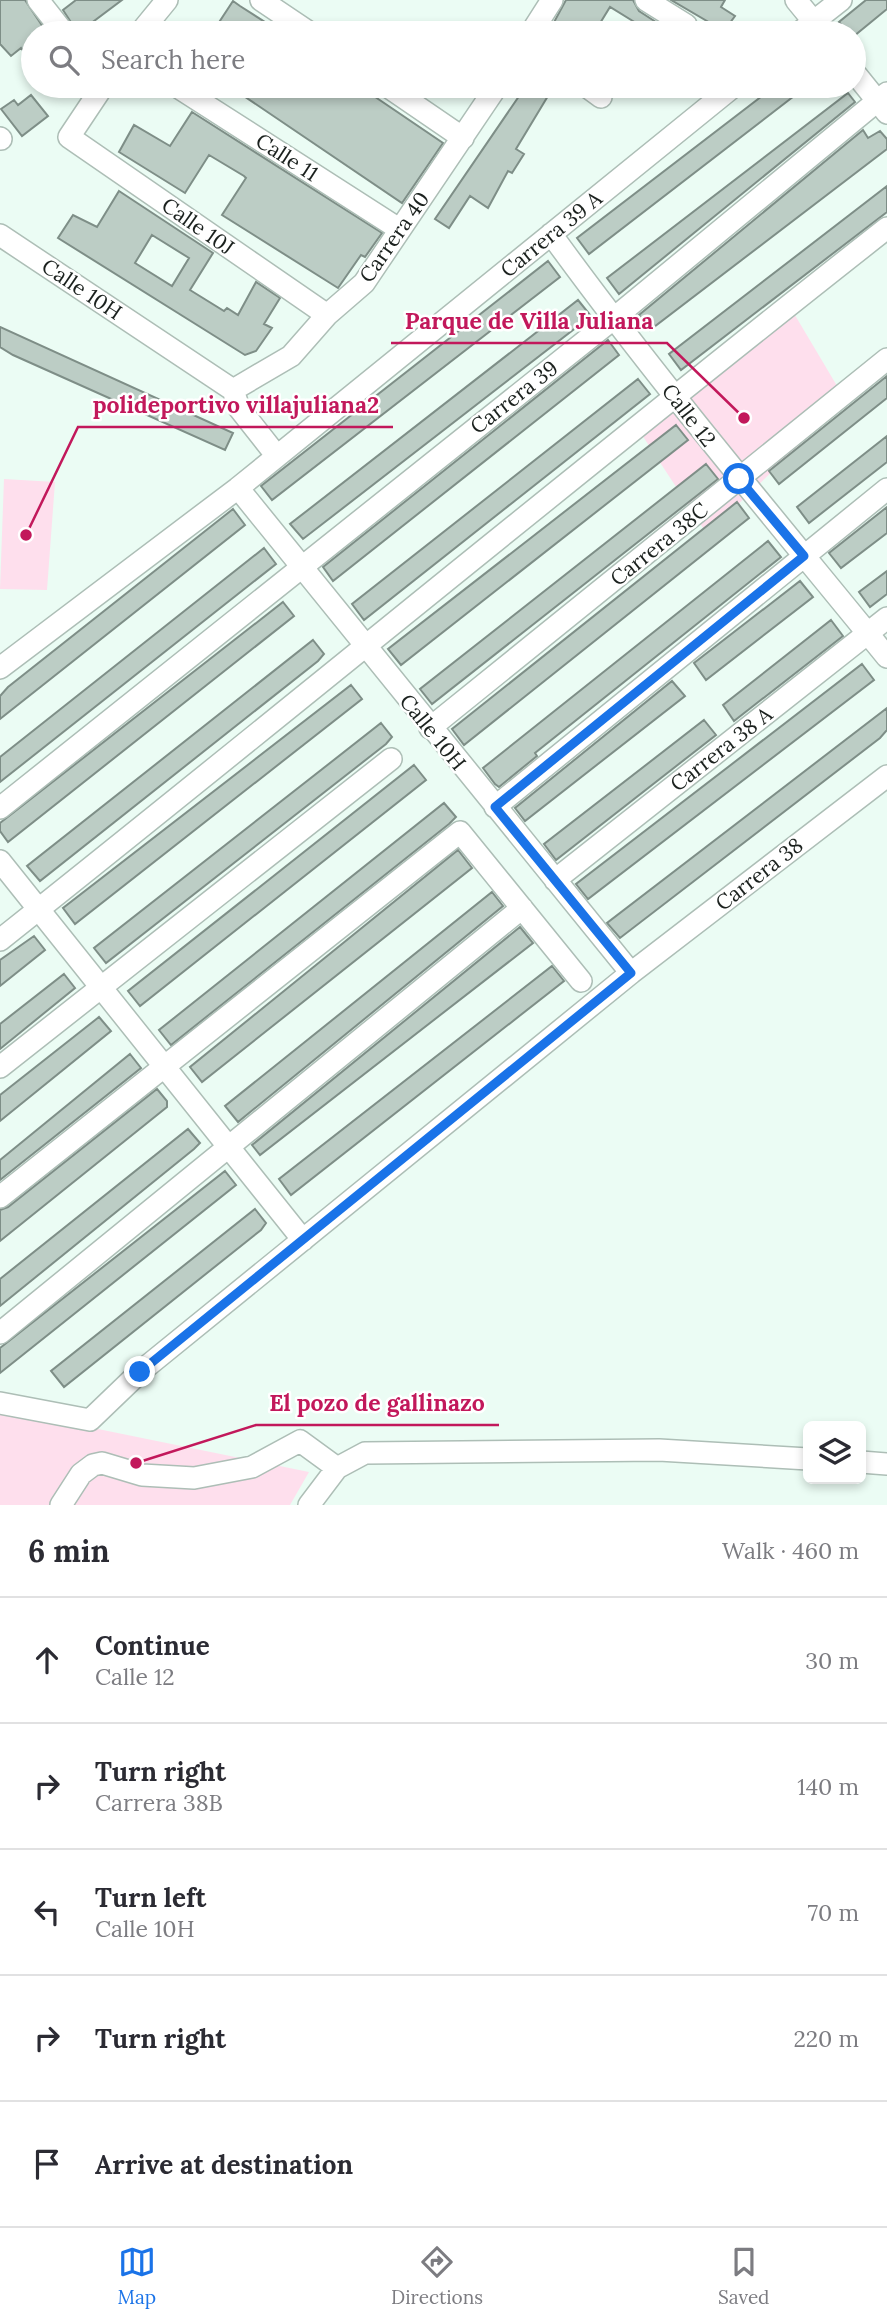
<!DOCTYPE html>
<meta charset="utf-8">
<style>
body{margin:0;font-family:Lora,serif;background:#f7f7f7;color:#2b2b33}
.controls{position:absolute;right:21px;bottom:21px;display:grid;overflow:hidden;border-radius:10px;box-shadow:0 4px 10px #0003}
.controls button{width:63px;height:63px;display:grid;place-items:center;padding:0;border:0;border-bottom:2px solid #e1e1e2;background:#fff;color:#2b2b33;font:35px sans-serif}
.stop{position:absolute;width:21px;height:21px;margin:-16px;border:5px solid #1a73e8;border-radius:50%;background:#fff}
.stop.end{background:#1a73e8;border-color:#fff;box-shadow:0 2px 7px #0008}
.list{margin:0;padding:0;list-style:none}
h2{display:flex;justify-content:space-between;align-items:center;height:91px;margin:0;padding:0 28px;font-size:30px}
h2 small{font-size:23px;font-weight:400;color:#7c7c81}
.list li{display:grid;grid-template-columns:46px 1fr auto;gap:21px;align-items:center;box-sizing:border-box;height:126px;padding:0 28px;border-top:2px solid #e1e1e2}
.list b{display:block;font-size:26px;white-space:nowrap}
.list p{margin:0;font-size:23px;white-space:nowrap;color:#7c7c81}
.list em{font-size:23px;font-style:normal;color:#7c7c81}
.icon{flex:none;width:38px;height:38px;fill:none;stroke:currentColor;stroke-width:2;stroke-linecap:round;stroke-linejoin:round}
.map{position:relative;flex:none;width:887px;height:1505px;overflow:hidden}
.search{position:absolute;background:#fff;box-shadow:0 4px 10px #0003;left:21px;right:21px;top:21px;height:77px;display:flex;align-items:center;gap:18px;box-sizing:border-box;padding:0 24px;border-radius:38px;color:#7c7c81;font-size:26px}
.sheet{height:721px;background:#fff}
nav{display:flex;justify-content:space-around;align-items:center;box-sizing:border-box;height:98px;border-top:2px solid #e1e1e2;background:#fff;font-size:19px;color:#7c7c81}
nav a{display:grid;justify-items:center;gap:4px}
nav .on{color:#1a73e8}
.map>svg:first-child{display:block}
</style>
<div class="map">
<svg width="887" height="1505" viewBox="0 0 887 1505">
<rect width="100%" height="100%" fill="#ebfcf4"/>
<path fill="#fedfed" d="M 783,295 L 846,401 L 707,534 L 642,435 Z
M 4,479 L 55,482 L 47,590 L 0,589 Z
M 0,1409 L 309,1472 L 290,1505 L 0,1505 Z"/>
<path fill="#bccdc5" stroke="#7e8e87" stroke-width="2" fill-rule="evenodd" d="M 0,0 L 25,0 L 47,33 L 33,33 L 33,64 L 21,48 L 11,56 L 0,44 Z
M 76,0 L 122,0 L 78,33 L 63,10 Z
M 566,0 L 633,0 L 639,11 L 659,24 L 653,33 L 629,33 L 636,23 L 610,7 L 594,33 L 569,33 L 553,24 Z
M 671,0 L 725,0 L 721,7 L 735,16 L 724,31 Z
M 866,0 L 887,0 L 887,9 L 854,36 L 848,33 L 839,22 Z
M 233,1 L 240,6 L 282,33 L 212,33 Z
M 229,86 L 359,86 L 443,143 L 402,203 Z
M 526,86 L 554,86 L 516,149 L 524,154 L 512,173 L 508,171 L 488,208 L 470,196 L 449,228 L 435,219 Z
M 775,86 L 807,86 L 589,254 L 577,238 Z
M 848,93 L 855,102 L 619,294 L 607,278 Z
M 31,95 L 48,116 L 22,136 L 1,109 L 14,100 L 18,105 Z
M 192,112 L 382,233 L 365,257 L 361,255 L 338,288 L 222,215 L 246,178 L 244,176 L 209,155 L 185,193 L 119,152 L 134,125 L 170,146 Z
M 863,130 L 868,138 L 880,131 L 887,139 L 887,149 L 650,330 L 639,315 Z
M 887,186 L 887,212 L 681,370 L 669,354 Z
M 119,191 L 213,253 L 190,290 L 224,311 L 227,308 L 238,315 L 256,282 L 280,298 L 264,324 L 272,328 L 256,351 L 245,355 L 58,238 L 73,215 L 97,227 ZM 152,235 L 189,258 L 172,286 L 135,263 Z
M 548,261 L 560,277 L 272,500 L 261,486 Z
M 578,300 L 591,316 L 303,539 L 290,524 Z
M 0,327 L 233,433 L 225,450 L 13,355 L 0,347 Z
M 608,340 L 619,355 L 333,581 L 323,567 Z
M 887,376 L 887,398 L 779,484 L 769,471 Z
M 638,379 L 650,394 L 364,620 L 352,604 Z
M 676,425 L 688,440 L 401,665 L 388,649 Z
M 887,436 L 887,462 L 809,523 L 797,507 Z
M 706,464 L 718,479 L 432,704 L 420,689 Z
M 737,502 L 749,518 L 464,745 L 452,729 Z
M 887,507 L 887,533 L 841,568 L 829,553 Z
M 233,509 L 245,525 L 0,719 L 0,696 L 8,687 Z
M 768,541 L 781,557 L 535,753 L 537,756 L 499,787 L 495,784 L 483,768 Z
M 264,548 L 276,564 L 0,782 L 0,757 Z
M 887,571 L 887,594 L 870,607 L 859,592 Z
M 800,581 L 813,597 L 706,680 L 694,663 Z
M 283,602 L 294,616 L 8,842 L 0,831 L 0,823 Z
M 831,620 L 843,636 L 734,721 L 723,705 Z
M 313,640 L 324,654 L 318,661 L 40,881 L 27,866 Z
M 862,664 L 874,680 L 588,899 L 576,884 Z
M 672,681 L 685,696 L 525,821 L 515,808 Z
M 351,685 L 362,699 L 75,924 L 63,908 Z
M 887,708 L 887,730 L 880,738 L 620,938 L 607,923 Z
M 704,720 L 716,735 L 556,860 L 544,844 Z
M 381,723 L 392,737 L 386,744 L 106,963 L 94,948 Z
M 414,765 L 426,780 L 140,1006 L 128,991 Z
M 444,803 L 456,817 L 449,824 L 171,1045 L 159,1030 Z
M 458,850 L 472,868 L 202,1082 L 190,1067 Z
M 492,892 L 503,906 L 238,1122 L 225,1106 Z
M 520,927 L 533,943 L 260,1155 L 252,1145 Z
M 34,936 L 45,950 L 0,986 L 0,960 Z
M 552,966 L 564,981 L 291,1195 L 279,1179 Z
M 64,974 L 75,988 L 0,1049 L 0,1024 Z
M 99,1017 L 111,1031 L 0,1121 L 0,1095 Z
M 130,1054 L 141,1068 L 0,1180 L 0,1160 Z
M 157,1089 L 167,1101 L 167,1107 L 0,1241 L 0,1210 L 8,1207 Z
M 188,1129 L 200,1143 L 194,1149 L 0,1306 L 0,1279 Z
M 225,1171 L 236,1185 L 0,1373 L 0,1348 Z
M 255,1209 L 266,1223 L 261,1230 L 64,1387 L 51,1371 Z"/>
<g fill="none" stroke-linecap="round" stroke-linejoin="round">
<defs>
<path id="minor" d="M 38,0 L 64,33
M 261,0 L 310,33
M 646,0 L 686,25
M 796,0 L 823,33
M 140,33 L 167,0
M 531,33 L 552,0
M 799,33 L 841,0
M 854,72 L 887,113
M 103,86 L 69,137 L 327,315
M 176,86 L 399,229
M 387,86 L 463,138
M 586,86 L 601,97
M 0,138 L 1,139
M 551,234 C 657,380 773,517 887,657
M 0,235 L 233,390
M 233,390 L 291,356 L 327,315 L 364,283 L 497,86
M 233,390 L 239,408 L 276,455
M 238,488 L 631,973
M 0,668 L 238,488 L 734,86
M 430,728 L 887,359
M 495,807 L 887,489
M 0,808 L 613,319 L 887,93
M 0,861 L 303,1240
M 555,880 L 887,618
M 0,940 C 297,704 589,462 887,228
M 0,1067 L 391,759
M 0,1197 L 460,832 L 581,981
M 0,1333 L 522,908
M 0,1403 L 90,1420 L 140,1372 L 631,973 L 887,776
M 861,1462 L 887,1464
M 61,1505 L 81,1474 L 93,1465 L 102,1463 L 142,1475 L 194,1478 L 252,1467 L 300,1441 L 337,1468
M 309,1505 L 337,1468 L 365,1453 L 659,1450 L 808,1459"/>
</defs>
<use href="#minor" stroke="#adbeb6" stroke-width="24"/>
<use href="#minor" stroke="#fff" stroke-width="21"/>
</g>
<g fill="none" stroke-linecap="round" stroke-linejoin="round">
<path stroke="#1a73e8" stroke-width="9" d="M 140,1372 L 631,973 L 495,807 L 804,556 L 739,479"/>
</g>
<g text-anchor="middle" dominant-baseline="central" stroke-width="5" stroke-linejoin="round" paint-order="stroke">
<g font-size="21" fill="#1b211e" stroke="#fff">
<text transform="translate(287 157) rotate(33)">Calle 11</text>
<text transform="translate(198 226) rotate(35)">Calle 10J</text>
<text transform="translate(551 234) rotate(-39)">Carrera 39 A</text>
<text transform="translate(394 237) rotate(-55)">Carrera 40</text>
<text transform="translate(82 289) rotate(34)">Calle 10H</text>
<text transform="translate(514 397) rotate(-38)">Carrera 39</text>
<text transform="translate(689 415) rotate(52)">Calle 12</text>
<text transform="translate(659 544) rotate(-39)">Carrera 38C</text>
<text transform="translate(433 732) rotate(51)">Calle 10H</text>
<text transform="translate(721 749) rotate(-38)">Carrera 38 A</text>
<text transform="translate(759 874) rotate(-38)">Carrera 38</text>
</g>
</g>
<path fill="none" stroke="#c2185b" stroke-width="2.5" d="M744 418L667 343H391M26 535L78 427H393M136 1463L256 1425H499"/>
<g fill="#c2185b" stroke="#fff" stroke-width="2.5">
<circle cx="744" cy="418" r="7"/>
<circle cx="26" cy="535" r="7"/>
<circle cx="136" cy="1463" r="7"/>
</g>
<g font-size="23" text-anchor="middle" font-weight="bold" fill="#c2185b" stroke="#fff" stroke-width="5" stroke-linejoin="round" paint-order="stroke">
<text x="529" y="329">Parque de Villa Juliana</text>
<text x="236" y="413">polideportivo villajuliana2</text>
<text x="377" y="1411">El pozo de gallinazo</text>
</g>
</svg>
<div class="controls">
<button><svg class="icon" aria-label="layers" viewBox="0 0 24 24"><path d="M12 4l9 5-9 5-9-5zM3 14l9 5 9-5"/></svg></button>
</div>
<div class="stop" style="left:739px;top:479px"></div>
<div class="stop end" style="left:140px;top:1372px"></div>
<div class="search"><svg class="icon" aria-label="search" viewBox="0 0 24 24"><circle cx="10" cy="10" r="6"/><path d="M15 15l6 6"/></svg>Search here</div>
</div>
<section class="sheet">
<h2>6 min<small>Walk · 460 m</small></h2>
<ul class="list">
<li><svg class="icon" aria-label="ahead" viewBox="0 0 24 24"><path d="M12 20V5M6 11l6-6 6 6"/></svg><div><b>Continue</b><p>Calle 12</p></div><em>30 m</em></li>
<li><svg class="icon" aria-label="right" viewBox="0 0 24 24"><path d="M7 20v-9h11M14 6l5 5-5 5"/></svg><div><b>Turn right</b><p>Carrera 38B</p></div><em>140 m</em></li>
<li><svg class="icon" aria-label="left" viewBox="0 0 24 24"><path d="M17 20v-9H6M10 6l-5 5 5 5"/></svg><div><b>Turn left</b><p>Calle 10H</p></div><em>70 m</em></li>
<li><svg class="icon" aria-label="right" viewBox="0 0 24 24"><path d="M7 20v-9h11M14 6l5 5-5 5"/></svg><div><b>Turn right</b></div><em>220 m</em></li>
<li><svg class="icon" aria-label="arrive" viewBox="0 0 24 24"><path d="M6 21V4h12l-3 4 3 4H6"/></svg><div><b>Arrive at destination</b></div></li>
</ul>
</section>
<nav>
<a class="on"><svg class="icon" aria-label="map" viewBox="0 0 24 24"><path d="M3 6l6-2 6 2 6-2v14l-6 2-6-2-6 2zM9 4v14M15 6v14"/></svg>Map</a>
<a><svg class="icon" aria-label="directions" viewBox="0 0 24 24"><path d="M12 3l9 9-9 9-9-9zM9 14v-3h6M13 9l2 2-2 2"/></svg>Directions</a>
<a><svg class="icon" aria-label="saved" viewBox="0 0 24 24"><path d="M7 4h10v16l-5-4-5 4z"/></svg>Saved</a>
</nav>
